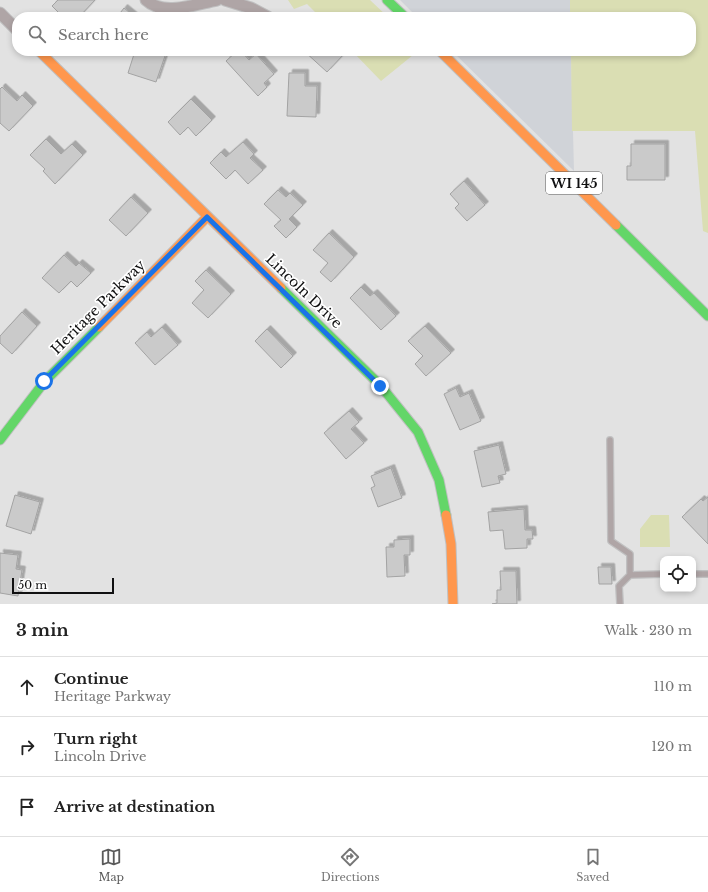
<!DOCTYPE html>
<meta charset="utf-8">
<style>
body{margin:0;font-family:"Libre Baskerville",serif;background:#f2f2f2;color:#222}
.controls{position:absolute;right:12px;bottom:12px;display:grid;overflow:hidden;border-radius:8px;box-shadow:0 2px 6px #0003}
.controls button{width:36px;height:36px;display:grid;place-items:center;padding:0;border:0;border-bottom:1px solid #e0e0e0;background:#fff;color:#222;font:20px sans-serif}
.scale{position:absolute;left:12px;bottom:10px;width:102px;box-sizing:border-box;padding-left:4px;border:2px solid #101011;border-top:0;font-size:11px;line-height:14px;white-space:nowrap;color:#101011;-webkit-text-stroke:3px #fff;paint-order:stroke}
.stop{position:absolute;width:12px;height:12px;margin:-9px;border:3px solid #1a73e8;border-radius:50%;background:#fff}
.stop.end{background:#1a73e8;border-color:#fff;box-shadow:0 1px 4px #0008}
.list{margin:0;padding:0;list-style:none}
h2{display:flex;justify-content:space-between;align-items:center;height:52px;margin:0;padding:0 16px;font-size:17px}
h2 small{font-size:13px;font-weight:400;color:#767676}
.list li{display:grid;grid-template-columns:26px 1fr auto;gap:12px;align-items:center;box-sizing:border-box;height:60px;padding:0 16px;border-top:1px solid #e0e0e0}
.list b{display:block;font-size:15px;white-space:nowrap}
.list p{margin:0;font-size:13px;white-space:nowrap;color:#767676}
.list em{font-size:13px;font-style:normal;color:#767676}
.icon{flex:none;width:22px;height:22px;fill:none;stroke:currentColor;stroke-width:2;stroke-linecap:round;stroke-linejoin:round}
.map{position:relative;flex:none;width:708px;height:604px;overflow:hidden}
.search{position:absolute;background:#fff;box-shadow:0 2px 6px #0003;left:12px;right:12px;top:12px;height:44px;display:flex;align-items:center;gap:10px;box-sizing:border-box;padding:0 14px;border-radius:16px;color:#767676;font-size:15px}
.sheet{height:232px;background:#fff}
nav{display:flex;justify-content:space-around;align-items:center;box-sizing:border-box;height:56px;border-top:1px solid #e0e0e0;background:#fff;font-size:11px;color:#767676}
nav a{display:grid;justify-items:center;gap:2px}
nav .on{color:#5a5a5a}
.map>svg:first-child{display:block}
</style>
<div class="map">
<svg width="708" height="604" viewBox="0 0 708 604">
<defs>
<filter id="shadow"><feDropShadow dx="3.5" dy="-3.5" stdDeviation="0" flood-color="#0004"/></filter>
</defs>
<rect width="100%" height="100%" fill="#e2e2e2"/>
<path fill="#d0d3d8" d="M 400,0 L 570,0 L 570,17 L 417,17 Z
M 452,51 L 571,51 L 574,171 Z"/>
<path fill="#dadeb3" d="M 288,0 L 370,0 L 388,17 L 320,17 L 307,4 L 294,9 Z
M 570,0 L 708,0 L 708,233 L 703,231 L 695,131 L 572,131 L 571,51 L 691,51 L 691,17 L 570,17 Z
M 352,51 L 418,51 L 381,81 Z
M 651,515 L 669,515 L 670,547 L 640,547 L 640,529 Z"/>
<path fill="#cacaca" stroke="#a3a3a3" filter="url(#shadow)" d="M 58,0 L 95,0 L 79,17 L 63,17 L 52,6 Z
M 124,8 L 135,17 L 117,17 Z
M 135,51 L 161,51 L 166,53 L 156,82 L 128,73 Z
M 237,51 L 241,51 L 249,60 L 256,54 L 274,74 L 264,83 L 267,87 L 258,96 L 226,61 Z
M 304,51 L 343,51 L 345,53 L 327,72 Z
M 289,73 L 305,73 L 305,86 L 317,86 L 316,117 L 287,116 Z
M 2,87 L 17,101 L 22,95 L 33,106 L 9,131 L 0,123 L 0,89 Z
M 191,99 L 212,120 L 196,136 L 188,127 L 180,135 L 168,122 Z
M 46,139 L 61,154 L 72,144 L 83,155 L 55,184 L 43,171 L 45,169 L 30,155 Z
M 243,142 L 254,154 L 250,158 L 263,170 L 248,184 L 235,170 L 226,179 L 210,163 L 221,152 L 226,157 Z
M 631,144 L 665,144 L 665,180 L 627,180 L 627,166 L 631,166 Z
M 464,181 L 485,205 L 467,221 L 455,208 L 459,204 L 450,194 Z
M 278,190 L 286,197 L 290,193 L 303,205 L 289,219 L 297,227 L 286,238 L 274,226 L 281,220 L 264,204 Z
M 131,197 L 148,213 L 126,236 L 109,220 Z
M 329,233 L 354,257 L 331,282 L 320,272 L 328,263 L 313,250 Z
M 64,255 L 76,266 L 79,263 L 91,273 L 77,287 L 71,281 L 59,293 L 42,278 Z
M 206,270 L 231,294 L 208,318 L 192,303 L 204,290 L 195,281 Z
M 361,287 L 370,296 L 374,293 L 396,316 L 381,330 L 350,298 Z
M 22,312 L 37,326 L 12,354 L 0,343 L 0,336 Z
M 425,326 L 451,353 L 426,376 L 415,364 L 423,356 L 408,341 Z
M 162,327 L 178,345 L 155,365 L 135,343 L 147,332 L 151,337 Z
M 267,329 L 293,356 L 281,368 L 255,341 Z
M 456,388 L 460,397 L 469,393 L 481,421 L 460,430 L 444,394 Z
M 349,411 L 359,422 L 351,429 L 364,443 L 346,459 L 324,433 Z
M 499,445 L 506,474 L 498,476 L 500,483 L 482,487 L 474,451 Z
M 391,468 L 402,498 L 378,507 L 371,488 L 375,486 L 371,476 Z
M 15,495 L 40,502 L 31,534 L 6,526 Z
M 708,497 L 708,544 L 682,517 L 701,499 L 703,501 Z
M 524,509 L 525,530 L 532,530 L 533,539 L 527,539 L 527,548 L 505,549 L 503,530 L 490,531 L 488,512 Z
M 410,539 L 410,555 L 404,555 L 405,576 L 387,577 L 386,547 L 394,547 L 394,540 Z
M 0,553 L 18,555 L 16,569 L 22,570 L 18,596 L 0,593 Z
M 598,567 L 611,567 L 612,584 L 599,584 Z
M 500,571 L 516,571 L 517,604 L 492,604 L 497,603 L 497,590 L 501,590 Z"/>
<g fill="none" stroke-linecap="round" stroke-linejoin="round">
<defs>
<path id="lane" d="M 610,440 L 611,541 L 630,554 L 630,575
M 693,574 L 708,574
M 620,604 L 619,586 L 630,575 L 663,574"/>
<path id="street" d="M 146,0 C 164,17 196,4 217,0
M 225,0 L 251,8 L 268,17
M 0,13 L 17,30"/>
<path id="fast" d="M 387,0 L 405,17
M 616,225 L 708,316
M 281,288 L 380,385 L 418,432 L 439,480 L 446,515
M 0,440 L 45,381 L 99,327"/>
<path id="slow" d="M 39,51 L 281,288
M 440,51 L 616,225
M 99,327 L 207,217
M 446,515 L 451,544 L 453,604"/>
</defs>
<use href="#lane" stroke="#c0c0c1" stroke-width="8"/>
<use href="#street" stroke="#c0c0c1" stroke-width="13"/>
<use href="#fast" stroke="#c0c0c1" stroke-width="11"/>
<use href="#slow" stroke="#c0c0c1" stroke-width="11"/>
<use href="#lane" stroke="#afa5a6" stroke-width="5.5"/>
<use href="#street" stroke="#afa5a6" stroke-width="11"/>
<use href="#fast" stroke="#63d668" stroke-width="9"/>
<use href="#slow" stroke="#ff974d" stroke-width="9"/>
</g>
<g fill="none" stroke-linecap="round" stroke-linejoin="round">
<path stroke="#1a73e8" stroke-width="5" d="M 44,381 L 207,217 L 380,386"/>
</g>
<g text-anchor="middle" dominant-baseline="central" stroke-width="3.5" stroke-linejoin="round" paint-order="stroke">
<rect fill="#fff" stroke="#585858" stroke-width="1" x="546" y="172" width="56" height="22" rx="3"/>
<g font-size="13" font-weight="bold" fill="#101011">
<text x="574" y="183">WI 145</text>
</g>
<g font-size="14" fill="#101011" stroke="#fff">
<text transform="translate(304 291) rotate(44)">Lincoln Drive</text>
<text transform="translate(98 307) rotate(-45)">Heritage Parkway</text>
</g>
</g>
</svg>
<div class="controls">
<button><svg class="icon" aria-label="locate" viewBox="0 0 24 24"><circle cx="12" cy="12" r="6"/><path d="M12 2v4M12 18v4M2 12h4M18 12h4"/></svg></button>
</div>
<div class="scale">50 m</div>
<div class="stop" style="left:44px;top:381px"></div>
<div class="stop end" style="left:380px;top:386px"></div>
<div class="search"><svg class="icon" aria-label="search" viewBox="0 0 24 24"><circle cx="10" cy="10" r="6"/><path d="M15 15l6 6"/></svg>Search here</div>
</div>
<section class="sheet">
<h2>3 min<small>Walk · 230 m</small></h2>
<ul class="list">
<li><svg class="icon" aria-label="ahead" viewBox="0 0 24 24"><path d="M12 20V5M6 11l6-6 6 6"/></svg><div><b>Continue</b><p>Heritage Parkway</p></div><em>110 m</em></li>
<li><svg class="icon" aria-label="right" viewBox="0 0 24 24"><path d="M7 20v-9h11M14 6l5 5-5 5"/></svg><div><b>Turn right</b><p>Lincoln Drive</p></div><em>120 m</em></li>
<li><svg class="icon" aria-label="arrive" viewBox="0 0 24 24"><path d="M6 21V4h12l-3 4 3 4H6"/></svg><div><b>Arrive at destination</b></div></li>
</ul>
</section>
<nav>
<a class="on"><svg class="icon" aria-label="map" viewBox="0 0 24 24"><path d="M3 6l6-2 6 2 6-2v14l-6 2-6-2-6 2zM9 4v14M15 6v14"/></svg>Map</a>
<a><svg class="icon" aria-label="directions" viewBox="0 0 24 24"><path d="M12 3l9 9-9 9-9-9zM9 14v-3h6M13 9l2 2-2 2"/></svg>Directions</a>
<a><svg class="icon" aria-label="saved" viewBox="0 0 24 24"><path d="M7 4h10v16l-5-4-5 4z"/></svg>Saved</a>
</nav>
